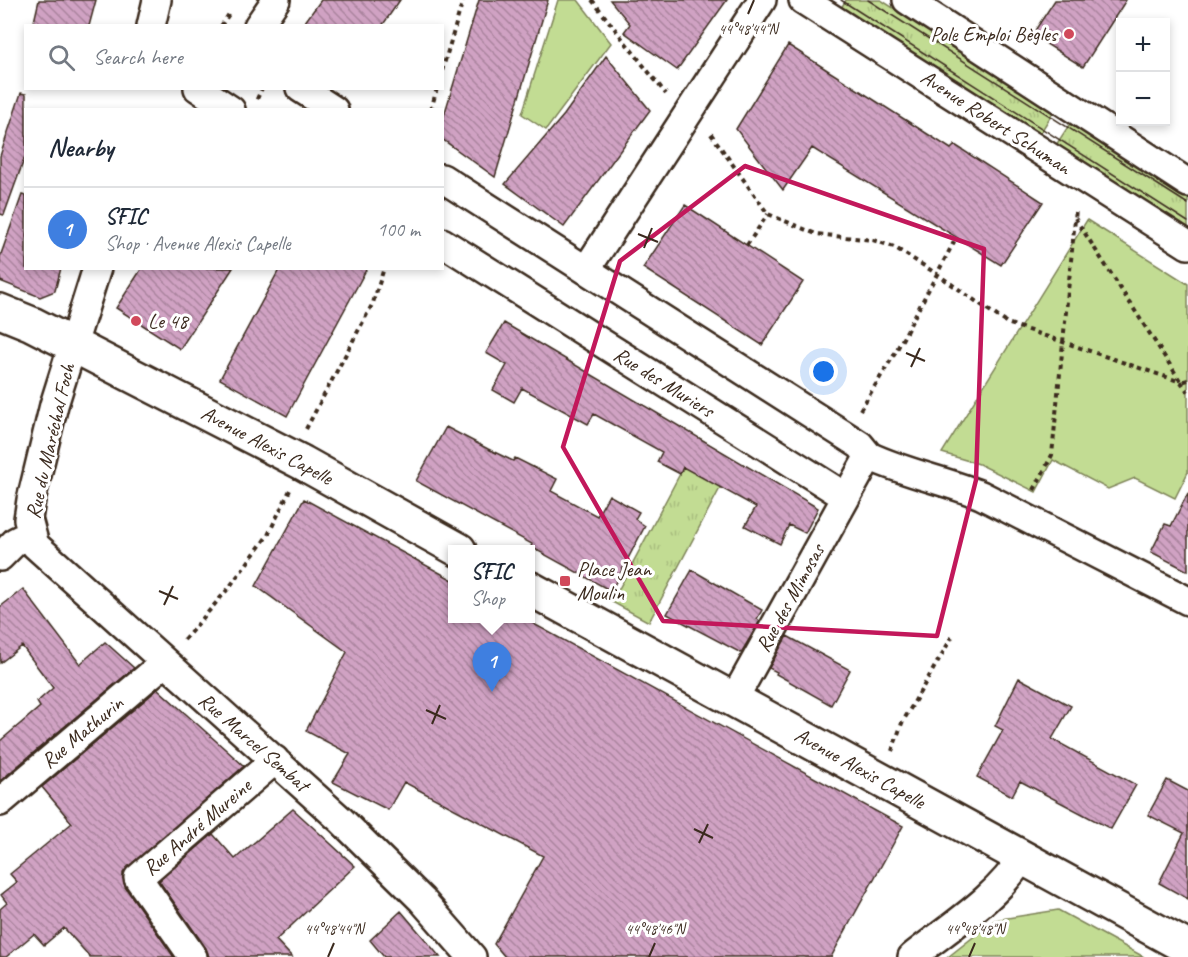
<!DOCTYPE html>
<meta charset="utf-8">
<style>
body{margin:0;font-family:Caveat,sans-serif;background:#f2f2f3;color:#1f2937}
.controls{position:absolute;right:18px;top:18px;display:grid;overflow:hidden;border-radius:0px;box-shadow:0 3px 9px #0003}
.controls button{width:54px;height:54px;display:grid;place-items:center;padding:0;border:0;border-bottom:2px solid #e0e1e3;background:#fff;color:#1f2937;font:30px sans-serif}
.you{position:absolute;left:824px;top:372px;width:21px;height:21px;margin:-15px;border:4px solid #fff;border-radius:50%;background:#1a73e8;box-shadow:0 0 0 9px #1a73e833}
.badge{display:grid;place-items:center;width:39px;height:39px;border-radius:50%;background:#d1495b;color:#fff;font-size:20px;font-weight:700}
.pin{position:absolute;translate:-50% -50px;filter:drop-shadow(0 2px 3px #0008)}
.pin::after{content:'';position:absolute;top:32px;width:21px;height:18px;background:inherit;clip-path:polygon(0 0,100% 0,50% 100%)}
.popup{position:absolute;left:448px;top:545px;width:87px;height:78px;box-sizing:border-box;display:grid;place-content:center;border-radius:0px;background:#fff;filter:drop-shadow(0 2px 4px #0005);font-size:20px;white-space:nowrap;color:#747a83}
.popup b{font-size:22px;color:#1f2937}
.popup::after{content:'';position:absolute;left:50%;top:100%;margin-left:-12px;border:12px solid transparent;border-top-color:#fff}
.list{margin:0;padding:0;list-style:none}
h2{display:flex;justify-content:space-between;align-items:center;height:78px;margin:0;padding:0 24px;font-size:26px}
h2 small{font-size:20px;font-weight:400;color:#747a83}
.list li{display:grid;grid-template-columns:39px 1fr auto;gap:18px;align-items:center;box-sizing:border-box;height:84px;padding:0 24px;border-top:2px solid #e0e1e3}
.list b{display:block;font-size:22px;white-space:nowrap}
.list p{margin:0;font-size:20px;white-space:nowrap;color:#747a83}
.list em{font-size:20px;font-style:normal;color:#747a83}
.icon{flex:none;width:33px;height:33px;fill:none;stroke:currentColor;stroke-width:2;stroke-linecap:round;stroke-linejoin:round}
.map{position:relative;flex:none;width:1188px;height:957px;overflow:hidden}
.search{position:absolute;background:#fff;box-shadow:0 3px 9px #0003;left:24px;top:24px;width:420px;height:66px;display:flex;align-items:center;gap:15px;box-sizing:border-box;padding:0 21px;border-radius:0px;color:#747a83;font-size:22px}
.panel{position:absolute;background:#fff;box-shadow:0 3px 9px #0003;left:24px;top:108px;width:420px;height:162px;border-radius:0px}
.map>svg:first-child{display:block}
</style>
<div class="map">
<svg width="1188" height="957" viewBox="0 0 1188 957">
<defs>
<pattern id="grass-tufts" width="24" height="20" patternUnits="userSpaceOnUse" patternTransform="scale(1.5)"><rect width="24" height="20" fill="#c2dc93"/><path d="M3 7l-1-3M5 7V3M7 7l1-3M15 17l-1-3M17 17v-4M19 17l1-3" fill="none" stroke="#a8bd7e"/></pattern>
<pattern id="building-back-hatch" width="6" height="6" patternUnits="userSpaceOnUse" patternTransform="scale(1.5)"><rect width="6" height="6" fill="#d0a2c3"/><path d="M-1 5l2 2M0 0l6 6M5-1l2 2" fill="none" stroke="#aa849e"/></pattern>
</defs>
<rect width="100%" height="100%" fill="#fff"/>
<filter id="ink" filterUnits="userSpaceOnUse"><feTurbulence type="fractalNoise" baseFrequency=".0167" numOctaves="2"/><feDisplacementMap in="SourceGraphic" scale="12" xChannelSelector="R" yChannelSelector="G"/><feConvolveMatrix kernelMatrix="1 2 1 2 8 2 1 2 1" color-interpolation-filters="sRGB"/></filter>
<g filter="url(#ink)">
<path fill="url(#grass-tufts)" stroke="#7e8358" stroke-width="1.5" d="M 846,0 L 881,0 L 1054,111 L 1039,135 L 841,8 Z
M 1071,122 L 1188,197 L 1188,230 L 1056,145 Z
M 699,438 L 735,460 L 649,622 L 612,602 Z"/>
<path fill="#c2dc93" stroke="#7e8358" stroke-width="1.5" d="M 558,0 L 578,0 L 611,43 L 546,130 L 522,114 Z
M 1087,220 L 1188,284 L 1188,472 L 1175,498 L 1135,478 L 1108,489 L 1053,460 L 1036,492 L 979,464 L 942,453 Z
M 1058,910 L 1144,957 L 948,957 L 995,920 Z"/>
<path fill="url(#building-back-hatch)" stroke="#3b2a1e" stroke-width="1.5" d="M 39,0 L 96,0 L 89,26 L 33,26 Z
M 321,0 L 400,0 L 382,26 L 302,26 Z
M 479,0 L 548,0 L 495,177 L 442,139 L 442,122 Z
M 610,0 L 727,0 L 677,70 L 624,32 L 630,24 Z
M 1055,0 L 1126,0 L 1083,67 L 1032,35 Z
M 788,45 L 951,149 L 955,145 L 1043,202 L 1001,265 L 812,148 L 783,190 L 736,129 Z
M 606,56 L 650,110 L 564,227 L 505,184 L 564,115 Z
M 21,93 L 26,94 L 26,154 L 4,215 L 0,214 L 0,156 Z
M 22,195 L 26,196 L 26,268 L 61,268 L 55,291 L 40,297 L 0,281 L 0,257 Z
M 685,205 L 803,282 L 762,345 L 643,268 Z
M 142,268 L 233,268 L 180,349 L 116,308 Z
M 280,268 L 367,268 L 287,416 L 220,379 Z
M 504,323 L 818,508 L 805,533 L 789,525 L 780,544 L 745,526 L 756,507 L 683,467 L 680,474 L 657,462 L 662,452 L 594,414 L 588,424 L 522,388 L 514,402 L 493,390 L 507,365 L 486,353 Z
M 446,427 L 488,449 L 513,461 L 515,458 L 557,479 L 551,491 L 597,516 L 609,495 L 639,512 L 635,519 L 645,526 L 611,591 L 531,547 L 532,544 L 416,481 Z
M 1188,493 L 1188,571 L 1151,552 L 1165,524 L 1171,526 Z
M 304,499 L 453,580 L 453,618 L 523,618 L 903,826 L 831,957 L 505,957 L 494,944 L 543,856 L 404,782 L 388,810 L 333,782 L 350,754 L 306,731 L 347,652 L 256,586 Z
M 692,570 L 762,610 L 757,619 L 760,621 L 741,653 L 667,614 Z
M 23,589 L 80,664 L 105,642 L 134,668 L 0,781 L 0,741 L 40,707 L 37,702 L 53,688 L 22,646 L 0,663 L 0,607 Z
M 787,636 L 850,670 L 831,705 L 776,674 L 777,672 L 769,668 Z
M 1019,678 L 1071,706 L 1052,739 L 1136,785 L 1111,829 L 1020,781 L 1012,796 L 977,777 L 1003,730 L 995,726 Z
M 158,689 L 244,766 L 123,873 L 125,887 L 174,957 L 90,957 L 64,928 L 44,945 L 34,934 L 6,957 L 0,957 L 0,909 L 7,903 L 1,895 L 17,882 L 10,874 L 72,823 L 42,787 Z
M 1167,780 L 1188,791 L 1188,899 L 1159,883 L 1184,833 L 1148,815 Z
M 293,809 L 355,866 L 276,940 L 292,957 L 209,957 L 206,948 L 159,881 L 213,834 L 235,859 Z
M 401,911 L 440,957 L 384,957 L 370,940 Z"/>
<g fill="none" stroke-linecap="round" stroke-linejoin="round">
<defs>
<path id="street" d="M 803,0 L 1188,245
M 907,0 L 1188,183
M 151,26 L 157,0
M 258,26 L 276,0
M 198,88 L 231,110
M 300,88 L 334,110
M 442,178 L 860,445 L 869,456
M 442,242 L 846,497
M 97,268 L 54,405 L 31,500 L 28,519 L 35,545 L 341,820 L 422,900 L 472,957
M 586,270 L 762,0
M 0,557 L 16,541 L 30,534
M 734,699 L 869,456 C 905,473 943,480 981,495 L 1188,601
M 0,802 L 164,663
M 193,957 L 138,878 L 275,760
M 912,957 C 947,929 1000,896 1022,857"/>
<path id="secondary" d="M 0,311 L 32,324 L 303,463 L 459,550
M 531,589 L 1188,948"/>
</defs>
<use href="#street" stroke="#3b2a1e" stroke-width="32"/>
<use href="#secondary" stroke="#3b2a1e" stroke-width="38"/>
<path stroke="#3b2a1e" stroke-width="4" stroke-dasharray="4.5 4.5" stroke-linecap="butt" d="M 592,0 L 666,94
M 221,26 L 229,14
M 442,71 L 463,0
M 257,99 L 262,88
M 431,110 L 437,88
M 711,134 L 768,214 L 816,234 L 873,240 L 894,247 L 937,274 L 1007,323 L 1181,382 L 1188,392
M 1075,218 L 1181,382 L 1188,380
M 747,245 L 768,214
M 860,410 L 894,355 L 956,238
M 306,429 L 373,303 L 384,268
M 1034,490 L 1052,455 L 1076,209
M 184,640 L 228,589 L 268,535 L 290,490
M 892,751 L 902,723 L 952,637"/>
<use href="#street" stroke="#fff" stroke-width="27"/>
<use href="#secondary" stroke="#fff" stroke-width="33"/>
<path stroke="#3b2a1e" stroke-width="1.5" d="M 841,0 L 1188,222
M 868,0 L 1188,204"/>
</g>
</g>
<path fill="none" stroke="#c2185b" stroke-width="4.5" stroke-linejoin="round" d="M 745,166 L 984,249 L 976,480 L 937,636 L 663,621 L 563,447 L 620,261 Z"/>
<path fill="none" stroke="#3b2a1e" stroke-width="2" d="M 748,14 L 754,0M 638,234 L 658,242M 644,248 L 652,228M 906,353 L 925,361M 911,367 L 920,348M 159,591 L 178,599M 164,605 L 173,586M 426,710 L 446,719M 432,724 L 440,705M 694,829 L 713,838M 699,843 L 708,824M 328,957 L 334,943M 649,957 L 655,943M 969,957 L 975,943"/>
<g fill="#d1495b" stroke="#fff" stroke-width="2">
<circle cx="1069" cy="34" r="6"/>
<circle cx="136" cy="321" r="6"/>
<rect x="559" y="575" width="12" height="12" rx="3"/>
</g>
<g text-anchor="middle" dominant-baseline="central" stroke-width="6" stroke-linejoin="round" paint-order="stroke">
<g font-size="21" fill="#3b2a1e" stroke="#fff" text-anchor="start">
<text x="1057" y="34" text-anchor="end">Pole Emploi Bègles</text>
<text x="148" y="321">Le 48</text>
<text x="577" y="569">Place Jean<tspan x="577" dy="24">Moulin</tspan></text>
</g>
<g font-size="21" fill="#3b2a1e" stroke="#fff">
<text transform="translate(996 122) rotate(33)">Avenue Robert Schuman</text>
<text transform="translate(664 382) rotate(32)">Rue des Muriers</text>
<text transform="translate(50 441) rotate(-77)">Rue du Maréchal Foch</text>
<text transform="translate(267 445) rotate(28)">Avenue Alexis Capelle</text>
<text transform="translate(790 598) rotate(-61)">Rue des Mimosas</text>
<text transform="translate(82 732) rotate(-40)">Rue Mathurin</text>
<text transform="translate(254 742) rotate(41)">Rue Marcel Sembat</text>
<text transform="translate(860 768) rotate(29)">Avenue Alexis Capelle</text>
<text transform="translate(197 827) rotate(-41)">Rue André Mureine</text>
</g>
</g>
<g font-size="15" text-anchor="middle" fill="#3b2a1e" stroke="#fff" stroke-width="6" stroke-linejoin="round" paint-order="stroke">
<text x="748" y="34">44°48'44"N</text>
<text x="334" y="934">44°48'44"N</text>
<text x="655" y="934">44°48'46"N</text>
<text x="975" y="934">44°48'48"N</text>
</g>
</svg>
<div class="controls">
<button>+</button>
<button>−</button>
</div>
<div class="you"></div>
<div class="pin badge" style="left:492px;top:692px;background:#3f7fe0">1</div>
<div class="popup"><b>SFIC</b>Shop</div>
<div class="search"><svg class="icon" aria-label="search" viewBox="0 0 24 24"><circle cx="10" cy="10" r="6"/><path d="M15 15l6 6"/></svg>Search here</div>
<section class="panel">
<h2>Nearby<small></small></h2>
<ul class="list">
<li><span class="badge" style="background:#3f7fe0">1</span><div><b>SFIC</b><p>Shop · Avenue Alexis Capelle</p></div><em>100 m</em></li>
</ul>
</section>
</div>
